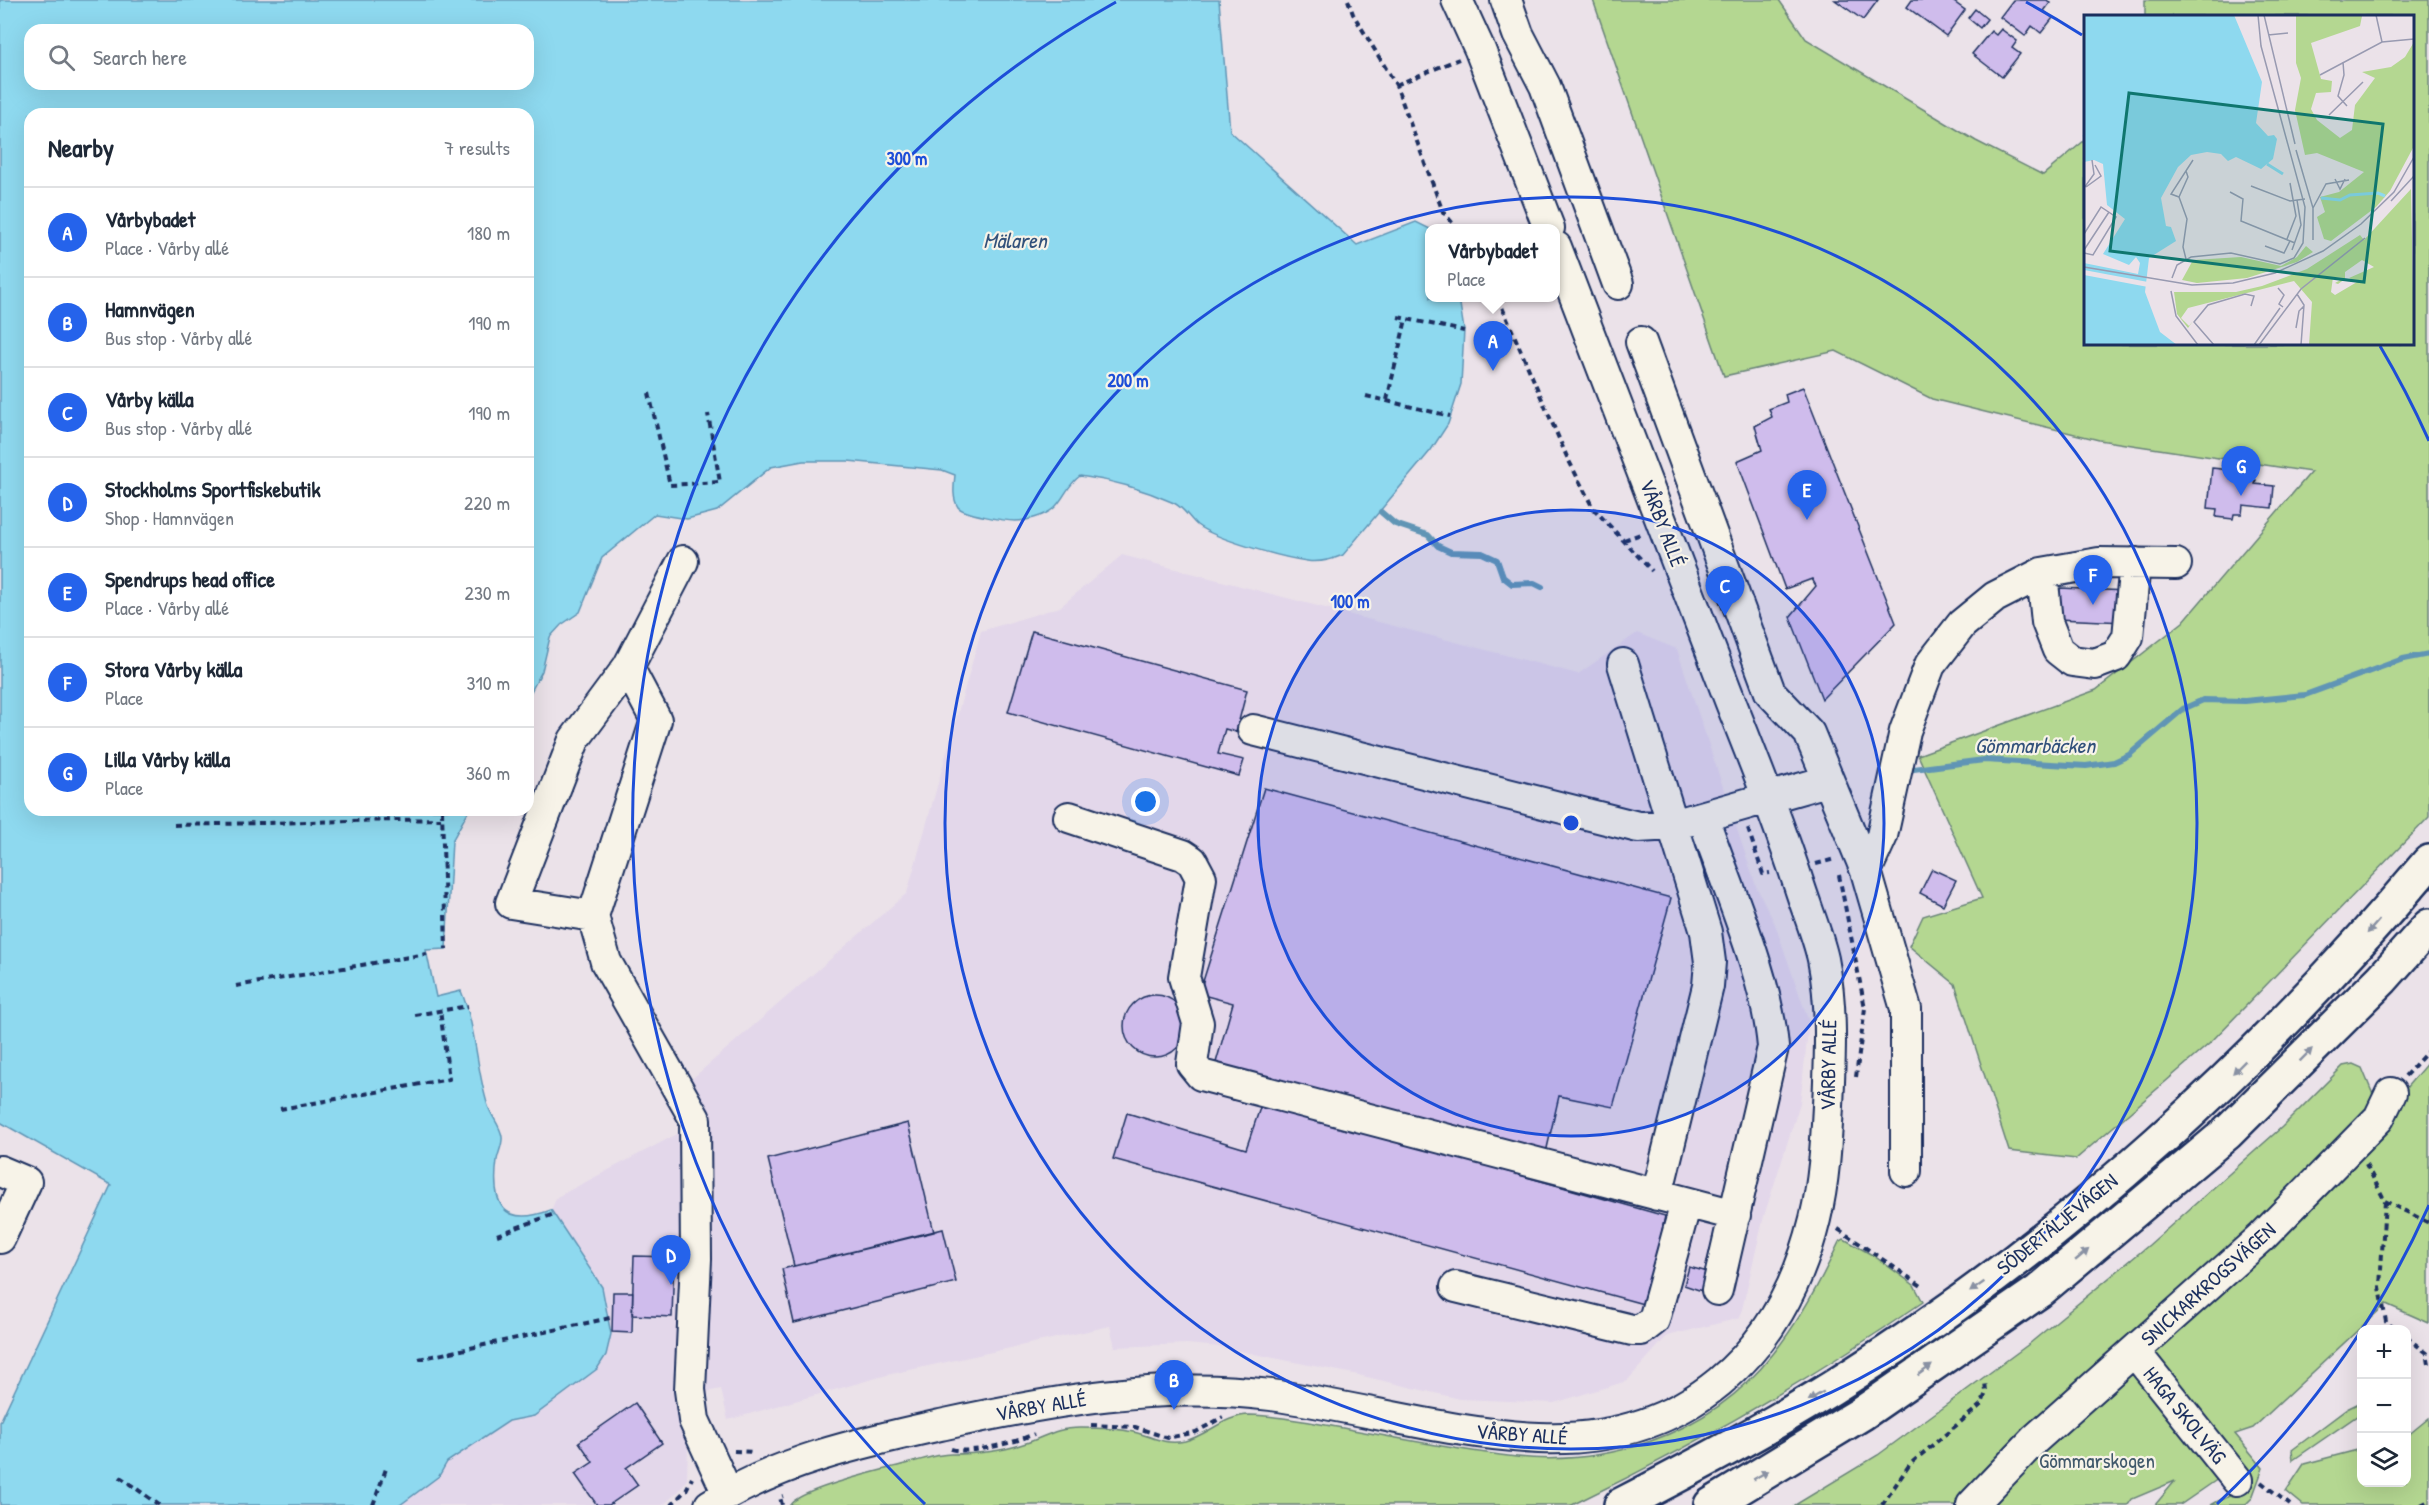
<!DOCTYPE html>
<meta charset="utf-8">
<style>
body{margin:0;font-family:"Patrick Hand",sans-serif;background:#f2f2f3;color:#1f2937}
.controls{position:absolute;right:18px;bottom:18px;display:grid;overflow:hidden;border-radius:12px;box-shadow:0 6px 24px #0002}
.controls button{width:54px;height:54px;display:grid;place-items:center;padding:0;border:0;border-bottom:2px solid #e0e1e3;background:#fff;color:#1f2937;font:30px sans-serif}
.you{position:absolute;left:1146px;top:802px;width:21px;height:21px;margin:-15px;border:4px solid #fff;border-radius:50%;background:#1a73e8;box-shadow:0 0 0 9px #1a73e833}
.badge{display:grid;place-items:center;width:39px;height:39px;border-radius:50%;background:#2563eb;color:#fff;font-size:20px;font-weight:700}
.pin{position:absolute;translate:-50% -50px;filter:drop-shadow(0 2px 3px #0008)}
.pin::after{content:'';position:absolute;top:32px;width:21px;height:18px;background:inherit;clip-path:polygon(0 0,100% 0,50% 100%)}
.popup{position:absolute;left:1425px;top:224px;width:135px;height:78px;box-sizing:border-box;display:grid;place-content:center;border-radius:12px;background:#fff;filter:drop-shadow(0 2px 4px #0005);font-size:20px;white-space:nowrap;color:#747a83}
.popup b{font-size:22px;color:#1f2937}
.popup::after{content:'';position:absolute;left:50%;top:100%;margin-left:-12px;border:12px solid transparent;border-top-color:#fff}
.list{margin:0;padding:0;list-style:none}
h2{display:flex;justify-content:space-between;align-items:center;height:78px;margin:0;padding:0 24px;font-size:26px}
h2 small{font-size:20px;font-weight:400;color:#747a83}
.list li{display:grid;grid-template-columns:39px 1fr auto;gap:18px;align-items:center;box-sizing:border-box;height:90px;padding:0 24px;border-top:2px solid #e0e1e3}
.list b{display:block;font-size:22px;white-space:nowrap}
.list p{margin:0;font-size:20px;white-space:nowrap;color:#747a83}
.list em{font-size:20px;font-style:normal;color:#747a83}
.icon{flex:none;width:33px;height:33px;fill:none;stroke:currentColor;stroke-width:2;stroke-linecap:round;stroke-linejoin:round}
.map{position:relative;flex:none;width:2429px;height:1505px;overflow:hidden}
.search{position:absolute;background:#fff;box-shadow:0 6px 24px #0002;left:24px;top:24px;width:510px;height:66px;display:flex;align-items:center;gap:15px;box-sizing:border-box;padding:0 21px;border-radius:18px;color:#747a83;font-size:22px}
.panel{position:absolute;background:#fff;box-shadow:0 6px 24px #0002;left:24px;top:108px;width:510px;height:708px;border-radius:18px}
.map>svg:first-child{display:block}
</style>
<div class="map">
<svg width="2429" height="1505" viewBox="0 0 2429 1505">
<rect width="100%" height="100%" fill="#ebe2e9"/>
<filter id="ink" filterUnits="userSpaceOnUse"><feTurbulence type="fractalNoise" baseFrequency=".0167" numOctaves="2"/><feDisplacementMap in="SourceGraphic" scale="12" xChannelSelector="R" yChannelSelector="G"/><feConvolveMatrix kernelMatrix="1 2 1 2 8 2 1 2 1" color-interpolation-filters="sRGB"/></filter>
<g filter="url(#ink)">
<path fill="#e3d7ea" d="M 1122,555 L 1578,674 L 1637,633 L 1677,649 L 1756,886 L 1775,924 L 1809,1022 L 1800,1103 L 1764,1216 L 1740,1318 L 1667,1336 L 1627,1381 L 1554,1403 L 1460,1399 L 1354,1374 L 1220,1347 L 1187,1344 L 1115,1347 L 1110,1326 L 887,1375 L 728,1420 L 721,1389 L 706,1392 L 708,1418 L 712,1432 L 688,1446 L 687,1479 L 679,1491 L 663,1505 L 400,1505 L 439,1476 L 447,1462 L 509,1421 L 518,1421 L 606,1355 L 611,1334 L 602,1287 L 551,1210 L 557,1197 L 706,1119 L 687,1083 L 907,893 L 981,631 L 1060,607 Z"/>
<path fill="#b4d791" stroke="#688378" stroke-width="1.5" d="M 1593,0 L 1779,0 L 1806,39 L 1976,141 L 2043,175 L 2085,140 L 2086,344 L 2412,344 L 2412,16 L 2145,16 L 2145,0 L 2429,0 L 2429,817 L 2209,1044 L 2076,1159 L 2009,1151 L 1955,984 L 1909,946 L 1923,916 L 1982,898 L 1918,755 L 2096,690 L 2183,622 L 2311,472 L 2099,440 L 1932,399 L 1836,351 L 1724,376 Z
M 2429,1061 L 2429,1323 L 2386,1304 L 2253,1428 L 2235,1434 L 2263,1468 L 2252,1498 L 2245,1505 L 2211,1505 L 2240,1489 L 2218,1479 L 2180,1505 L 2155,1505 L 2175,1481 L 2132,1499 L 2128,1505 L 1795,1505 L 1878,1455 L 2029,1344 L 2149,1245 L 2282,1127 L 2343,1066 L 2353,1064 L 2362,1068 L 2382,1116 Z
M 1844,1239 L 1874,1256 L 1914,1285 L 1923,1302 C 1809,1380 1697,1445 1572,1505 L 790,1505 C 800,1489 883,1470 905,1464 C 919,1461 936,1454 951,1454 C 973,1454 998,1452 1020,1445 C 1045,1438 1052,1428 1081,1428 C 1097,1428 1113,1428 1128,1431 C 1150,1434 1161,1446 1185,1441 C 1208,1435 1225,1415 1250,1415 C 1279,1416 1309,1422 1337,1427 C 1391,1437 1445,1448 1500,1455 C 1602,1470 1708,1437 1773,1354 C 1800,1320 1821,1281 1839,1242 Z
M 2361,1402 L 2361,1413 L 2293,1460 L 2292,1450 L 2347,1409 Z
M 2429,1418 L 2429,1505 L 2303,1505 L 2286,1491 L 2304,1464 L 2361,1449 L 2362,1482 L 2406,1482 L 2407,1436 Z"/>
<path fill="#8ed9ef" stroke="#6095b5" stroke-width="1.5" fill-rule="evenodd" d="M 0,0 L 1219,0 L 1230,131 L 1357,245 L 1416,222 L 1430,229 L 1430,298 L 1459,298 L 1464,330 L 1461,384 L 1448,424 L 1431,450 L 1343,555 C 1331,560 1320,563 1307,561 C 1283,558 1215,539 1197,525 C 1189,518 1184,508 1174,503 C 1145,490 1112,480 1080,476 C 1067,485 1065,498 1054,508 C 1045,516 1027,521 1015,521 C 1006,521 963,514 958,507 C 952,498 954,485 955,475 L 942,470 L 848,461 L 803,461 L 771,467 L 717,511 L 687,519 L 655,514 L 602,558 L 580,612 L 561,625 L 550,637 L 542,671 L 528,697 L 528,114 L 30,114 L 30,810 L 469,810 L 452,841 L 446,949 L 426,950 L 436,997 L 461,991 C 476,1026 476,1067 487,1103 C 490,1115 501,1126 502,1137 C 503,1144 498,1153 497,1160 C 491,1205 503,1228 551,1210 L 602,1287 L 611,1334 L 606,1355 L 597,1369 L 534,1416 L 509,1421 L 447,1462 L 439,1476 L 400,1505 L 0,1505 L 0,1422 L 111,1185 L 0,1122 ZM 30,30 L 528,30 L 528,84 L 30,84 Z"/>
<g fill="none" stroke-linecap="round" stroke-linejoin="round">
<path stroke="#6095b5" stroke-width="6" d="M 1381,512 L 1395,524 L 1428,535 L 1438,546 L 1451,552 L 1482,553 L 1497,560 L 1503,577 L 1512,584 L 1534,583 L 1542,587
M 1906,770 L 1984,760 L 2086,766 L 2114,762 L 2129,755 L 2183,709 L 2203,700 L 2245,701 L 2305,695 L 2403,659 L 2429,654"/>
</g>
<path fill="#cfbcec" stroke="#1b2f5e" stroke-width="1.5" d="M 1835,0 L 1878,0 L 1863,20 Z
M 1912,0 L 1955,0 L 1954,2 L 1965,10 L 1946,36 L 1907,7 Z
M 2013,0 L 2047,0 L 2050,3 L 2044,11 L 2053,18 L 2041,33 L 2032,26 L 2025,36 L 2000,17 Z
M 1975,9 L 1987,19 L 1980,28 L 1968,18 Z
M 2001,29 L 2017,41 L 2012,48 L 2020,54 L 2002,77 L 1972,54 L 1991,31 L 1996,35 Z
M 1803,387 L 1896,623 L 1822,699 L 1790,617 L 1816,586 L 1812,579 L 1785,589 L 1737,461 L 1762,450 L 1755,426 L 1772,417 L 1769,409 L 1787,402 L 1785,394 Z
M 2212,468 L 2250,472 L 2249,479 L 2256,480 L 2255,484 L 2274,486 L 2272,508 L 2243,505 L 2242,514 L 2234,514 L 2233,519 L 2216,517 L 2217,509 L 2208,508 Z
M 2060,588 L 2127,591 L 2125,622 L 2058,619 Z
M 1032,631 L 1247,690 L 1236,732 L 1225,729 L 1218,754 L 1244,760 L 1239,776 L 1008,712 Z
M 1264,788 L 1671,898 L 1613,1107 L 1559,1096 L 1545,1157 L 1215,1066 L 1233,1003 L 1199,994 Z
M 1932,869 L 1956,880 L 1943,905 L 1920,893 Z
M1124 1026a31 31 0 1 1 62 0a31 31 0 1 1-62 0Z
M 1262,1102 L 1665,1216 L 1647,1305 L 1113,1159 L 1127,1113 L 1246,1149 Z
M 908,1123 L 934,1232 L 794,1266 L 768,1159 Z
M 943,1229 L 956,1282 L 794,1323 L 782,1269 Z
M 634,1256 L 674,1257 L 672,1317 L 632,1315 Z
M 1689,1267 L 1708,1272 L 1702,1291 L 1684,1285 Z
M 613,1292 L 633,1292 L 632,1333 L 612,1332 Z
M 635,1403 L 662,1443 L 626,1468 L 638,1485 L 609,1505 L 597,1505 L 575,1474 L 593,1462 L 579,1442 Z"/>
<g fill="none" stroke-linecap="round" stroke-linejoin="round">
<defs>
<path id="minor" d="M 1457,0 L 1480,50 L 1549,228
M 1506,0 L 1518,34 L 1545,86 L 1618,284
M 1641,342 L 1770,692 L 1809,733 L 1866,871 L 1906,1009 L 1906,1171
M 2042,573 L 2047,622 L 2058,650 L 2072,661 L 2095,664 L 2116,656 L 2128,637 L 2135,563
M 1623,664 L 1706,932 L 1710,962 L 1708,986 L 1657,1195
M 628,667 L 656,720 L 593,916 L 606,962 L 695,1119 L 696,1259 L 690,1390 L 694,1420 L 728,1494
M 1253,730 L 1638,827 L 1673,825 L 1827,781
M 1069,817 L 1183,855 L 1192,861 L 1201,878 L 1184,977 L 1198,1023 L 1192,1064 L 1201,1075 L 1735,1215
M 1703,817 C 1727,887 1767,975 1773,1047 L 1717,1290
M 1866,871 L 1882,836 L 1905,731 L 1930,665 L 1962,624 L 1995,597 L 2042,573 L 2099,563 L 2176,564
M 593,916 L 511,903 L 574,740 L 628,667 L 683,561
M 0,1171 L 26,1182 L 0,1238
M 1456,1287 L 1632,1330 L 1641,1330 L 1654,1320 L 1686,1203
M 2134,1351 L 2237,1480
M 710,1505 C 780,1460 864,1442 945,1424 C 1052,1401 1160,1381 1271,1395 C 1360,1407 1449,1434 1539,1438 C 1684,1444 1782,1356 1815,1219 C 1824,1182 1826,1144 1828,1106 C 1830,1057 1833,1008 1823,959 C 1818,937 1809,915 1802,894 C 1781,829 1756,766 1731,703 C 1673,551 1615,399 1556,247
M 1972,1505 L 2034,1440 L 2262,1237 L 2379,1118 L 2391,1093"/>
<path id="highway" d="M 1621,1505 C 1698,1465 1776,1424 1849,1377 C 2067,1239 2263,1059 2429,862
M 1711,1505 L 1861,1414 L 2039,1291 L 2227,1133 L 2382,979 L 2429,926"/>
</defs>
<use href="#minor" stroke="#1b2f5e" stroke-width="34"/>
<use href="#highway" stroke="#1b2f5e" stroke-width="38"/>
<path stroke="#1b2f5e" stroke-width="4" stroke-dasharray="6 4.5" stroke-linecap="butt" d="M 1348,0 L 1353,14 L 1396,85 L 1443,212 L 1457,228
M 1396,85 L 1459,59
M 1498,298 L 1567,457 L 1593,508 L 1652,571
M 1398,317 L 1464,331
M 649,393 L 670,485 L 720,482 L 708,414
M 1366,396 L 1450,416
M 1387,400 L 1406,319
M 1624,540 L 1641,534
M 442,810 L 446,949
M 174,825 L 441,819
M 1748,829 L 1763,874 L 1770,873
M 1816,864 L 1835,859
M 1839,875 L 1865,1008 L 1856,1077
M 236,986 L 427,954
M 415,1015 L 468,1006
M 2405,1076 L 2429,1050
M 280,1109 L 449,1079 L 440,1010
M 2366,1164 L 2385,1201 L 2380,1287 L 2386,1322 L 2397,1330
M 2385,1201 L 2429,1223
M 1838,1229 L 1923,1287
M 497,1235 L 554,1214
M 2406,1337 L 2427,1353 L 2429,1364
M 419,1359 L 610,1318
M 1091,1425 L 1135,1427 L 1168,1438 L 1196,1432 L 1223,1417
M 951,1449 C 969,1455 1017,1442 1034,1434
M 734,1451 L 753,1452
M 120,1477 L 159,1505
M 2261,1482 L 2290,1505
M 373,1505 L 387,1466
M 671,1505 L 686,1490 L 692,1478
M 782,1505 L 780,1497 L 783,1496
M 1882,1505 L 1910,1464 L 1982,1404 L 1986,1392 L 1985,1381
M 2421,1505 L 2429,1501"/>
<use href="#minor" stroke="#f7f3e8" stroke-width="30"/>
<use href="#highway" stroke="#f7f3e8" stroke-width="33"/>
</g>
<defs><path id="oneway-solid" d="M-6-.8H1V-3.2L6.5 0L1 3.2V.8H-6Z" transform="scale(1.5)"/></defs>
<g fill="#8991a3">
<use href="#oneway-solid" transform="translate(2373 927) rotate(131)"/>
<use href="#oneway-solid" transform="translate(2306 1055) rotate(-45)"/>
<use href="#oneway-solid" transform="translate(2239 1067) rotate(135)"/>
<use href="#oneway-solid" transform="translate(2082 1255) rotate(-40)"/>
<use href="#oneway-solid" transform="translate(1977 1287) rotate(145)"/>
<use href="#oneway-solid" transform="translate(1925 1370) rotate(-35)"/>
<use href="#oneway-solid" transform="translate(1816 1396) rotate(150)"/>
<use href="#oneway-solid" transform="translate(1761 1475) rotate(-30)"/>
</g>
</g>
<circle cx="1571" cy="823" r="313" fill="#1d4ed8" fill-opacity=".12"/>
<g fill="none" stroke="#1d4ed8" stroke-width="3">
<circle cx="1571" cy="823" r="313"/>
<circle cx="1571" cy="823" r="626"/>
<path d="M2429 1205A939 939 0 0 1 2217 1504M925 1504A939 939 0 0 1 1116 2M2026 2A939 939 0 0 1 2082 35M2380 346A939 939 0 0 1 2429 441"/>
</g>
<g text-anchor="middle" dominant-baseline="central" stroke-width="4.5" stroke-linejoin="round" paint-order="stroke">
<g font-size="21" fill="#1b2f5e" stroke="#f7f3e8">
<text transform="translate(1663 523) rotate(69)">VÅRBY ALLÉ</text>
<text transform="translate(1828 1065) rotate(-89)">VÅRBY ALLÉ</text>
<text transform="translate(2057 1224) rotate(-39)">SÖDERTÄLJEVÄGEN</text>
<text transform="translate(2208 1284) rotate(-42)">SNICKARKROGSVÄGEN</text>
<text transform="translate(1041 1406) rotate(-10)">VÅRBY ALLÉ</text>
<text transform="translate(2185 1415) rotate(51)">HAGA SKOLVÄG</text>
<text transform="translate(1522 1434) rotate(4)">VÅRBY ALLÉ</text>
</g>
<g font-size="21" fill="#41596b" stroke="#f7f3e8">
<text x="2097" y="1460">Gömmarskogen</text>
</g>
<g font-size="22" font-style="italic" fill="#32517b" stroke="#f7f3e8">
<text x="1015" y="240">Mälaren</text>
<text x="2035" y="745">Gömmarbäcken</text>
</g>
</g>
<g transform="translate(2084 15)">
<rect width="330" height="330" fill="#ebe2e9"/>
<path d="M 212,0 L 278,1 L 276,11 L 227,28 L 237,64 L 248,66 L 247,77 L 232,78 L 227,94 L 233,105 L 256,123 L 268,115 L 271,90 L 291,63 L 278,57 L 307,52 L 321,42 L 330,27 L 330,131 L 306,176 L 292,192 L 247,226 L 240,224 L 233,202 L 241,197 L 236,182 L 255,177 L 280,157 L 233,138 L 221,140 L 211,95 L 217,63 L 212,48 ZM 327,174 L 330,330 L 225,330 L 228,287 L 210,266 L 104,293 L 97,303 L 105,311 L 109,306 L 104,313 L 93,299 L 90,277 L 152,277 L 178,271 L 223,254 L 276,220 L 280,225 ZM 278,245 L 290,252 L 265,263 L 273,267 L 251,280 L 247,277 L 249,262 L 260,263 L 251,268 L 254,269 L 261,264 L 261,257 ZM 222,231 L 229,237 L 213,247 L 163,263 L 113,268 L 98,265 L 109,245 L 157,242 L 197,251 L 213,242 Z" fill="#b4d791" fill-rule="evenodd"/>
<path d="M 0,0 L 150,0 L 178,67 L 172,108 L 184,121 L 190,120 L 193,124 L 189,144 L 177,154 L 152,142 L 144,146 L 137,139 L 123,137 L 107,140 L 94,152 L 77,183 L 82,211 L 87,212 L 92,226 L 65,243 L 61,277 L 76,317 L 93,330 L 0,330 L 0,248 L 54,259 L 56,248 L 52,242 L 45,250 L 19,239 L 41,204 L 23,190 L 19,149 L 10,145 L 0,147 Z" fill="#8ed9ef"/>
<path d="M 0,255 L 64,267 L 64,272 L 0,260 Z" fill="#ebe2e9"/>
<path fill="none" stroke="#8ed9ef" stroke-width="3" d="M 0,120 L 8,144M 183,149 L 199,159M 237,183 L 256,185 L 266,180 L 294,178 L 301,181"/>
<path fill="none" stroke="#989ab1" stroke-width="1.5" d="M 180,0 L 211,129M 292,0 L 298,27M 184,20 L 204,18M 259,47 L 260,60 L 254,81 L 263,91M 236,60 L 298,27 L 330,24M 245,100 L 279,67M 212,135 L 229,193 L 229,225M 251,164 L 256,174 L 261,164M 167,171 L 206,186 L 221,184M 2,172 L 17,161 L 11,150M 0,173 L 10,159 L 8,145M 146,177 L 159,184 L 157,206 L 211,228M 95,182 L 87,179 L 109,145M 307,186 L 330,161M 229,193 L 242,169 L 265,165M 0,219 L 17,192 L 32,202 L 9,240 L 0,238M 203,224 L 212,201 L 206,168M 181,231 L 200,238 L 206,226M 0,235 L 25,197M 208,235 L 217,210 L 213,185M 102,244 L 99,232 L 103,204 L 95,182 L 104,162 L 102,156M 0,252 L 108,270 L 149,268 L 191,258 L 239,236 L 277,209 L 310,177 L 330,142M 88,263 L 93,250 L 107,242 L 147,238 L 196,249 L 210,243 L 219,228 L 221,192 L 177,31 L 174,0M 194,273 L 200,280 L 195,289 L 199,292M 87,276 L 92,301 L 114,330M 213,279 L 220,290 L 217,330M 212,313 L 215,296 L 220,291M 130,330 L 110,307 L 124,290 L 161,279 L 170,281 L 167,291M 170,330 L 196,293M 175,330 L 217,274 L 281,223"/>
<path fill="#0f766e" fill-opacity="0.15" stroke="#0f766e" stroke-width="3" d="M 45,78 L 299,109 L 280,267 L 26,236 Z"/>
<rect width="330" height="330" fill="none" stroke="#1b2f5e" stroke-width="3"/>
</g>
<circle cx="1571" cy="823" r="9" fill="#1d4ed8" stroke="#f7f3e8" stroke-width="3"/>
<g font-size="18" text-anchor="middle" font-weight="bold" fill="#1d4ed8" stroke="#f7f3e8" stroke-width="4.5" stroke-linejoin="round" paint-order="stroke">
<text x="907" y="165">300 m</text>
<text x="1128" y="387">200 m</text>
<text x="1350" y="608">100 m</text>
</g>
</svg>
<div class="controls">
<button>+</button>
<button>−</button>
<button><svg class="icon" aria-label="layers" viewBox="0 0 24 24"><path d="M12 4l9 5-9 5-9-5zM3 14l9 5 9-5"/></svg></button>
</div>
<div class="you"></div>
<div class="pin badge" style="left:1493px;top:371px">A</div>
<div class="popup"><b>Vårbybadet</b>Place</div>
<div class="pin badge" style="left:1174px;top:1410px">B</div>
<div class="pin badge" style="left:1725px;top:616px">C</div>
<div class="pin badge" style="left:671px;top:1285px">D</div>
<div class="pin badge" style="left:1807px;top:520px">E</div>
<div class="pin badge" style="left:2093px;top:605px">F</div>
<div class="pin badge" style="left:2241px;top:496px">G</div>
<div class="search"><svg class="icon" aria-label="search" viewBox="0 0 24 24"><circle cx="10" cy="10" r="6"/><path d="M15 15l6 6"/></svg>Search here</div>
<section class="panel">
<h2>Nearby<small>7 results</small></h2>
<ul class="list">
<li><span class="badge">A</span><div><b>Vårbybadet</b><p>Place · Vårby allé</p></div><em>180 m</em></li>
<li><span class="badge">B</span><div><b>Hamnvägen</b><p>Bus stop · Vårby allé</p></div><em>190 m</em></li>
<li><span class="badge">C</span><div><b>Vårby källa</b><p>Bus stop · Vårby allé</p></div><em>190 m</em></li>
<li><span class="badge">D</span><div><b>Stockholms Sportfiskebutik</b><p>Shop · Hamnvägen</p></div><em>220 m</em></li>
<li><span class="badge">E</span><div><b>Spendrups head office</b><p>Place · Vårby allé</p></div><em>230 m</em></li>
<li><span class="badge">F</span><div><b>Stora Vårby källa</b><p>Place</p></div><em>310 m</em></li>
<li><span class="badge">G</span><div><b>Lilla Vårby källa</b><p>Place</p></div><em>360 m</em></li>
</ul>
</section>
</div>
